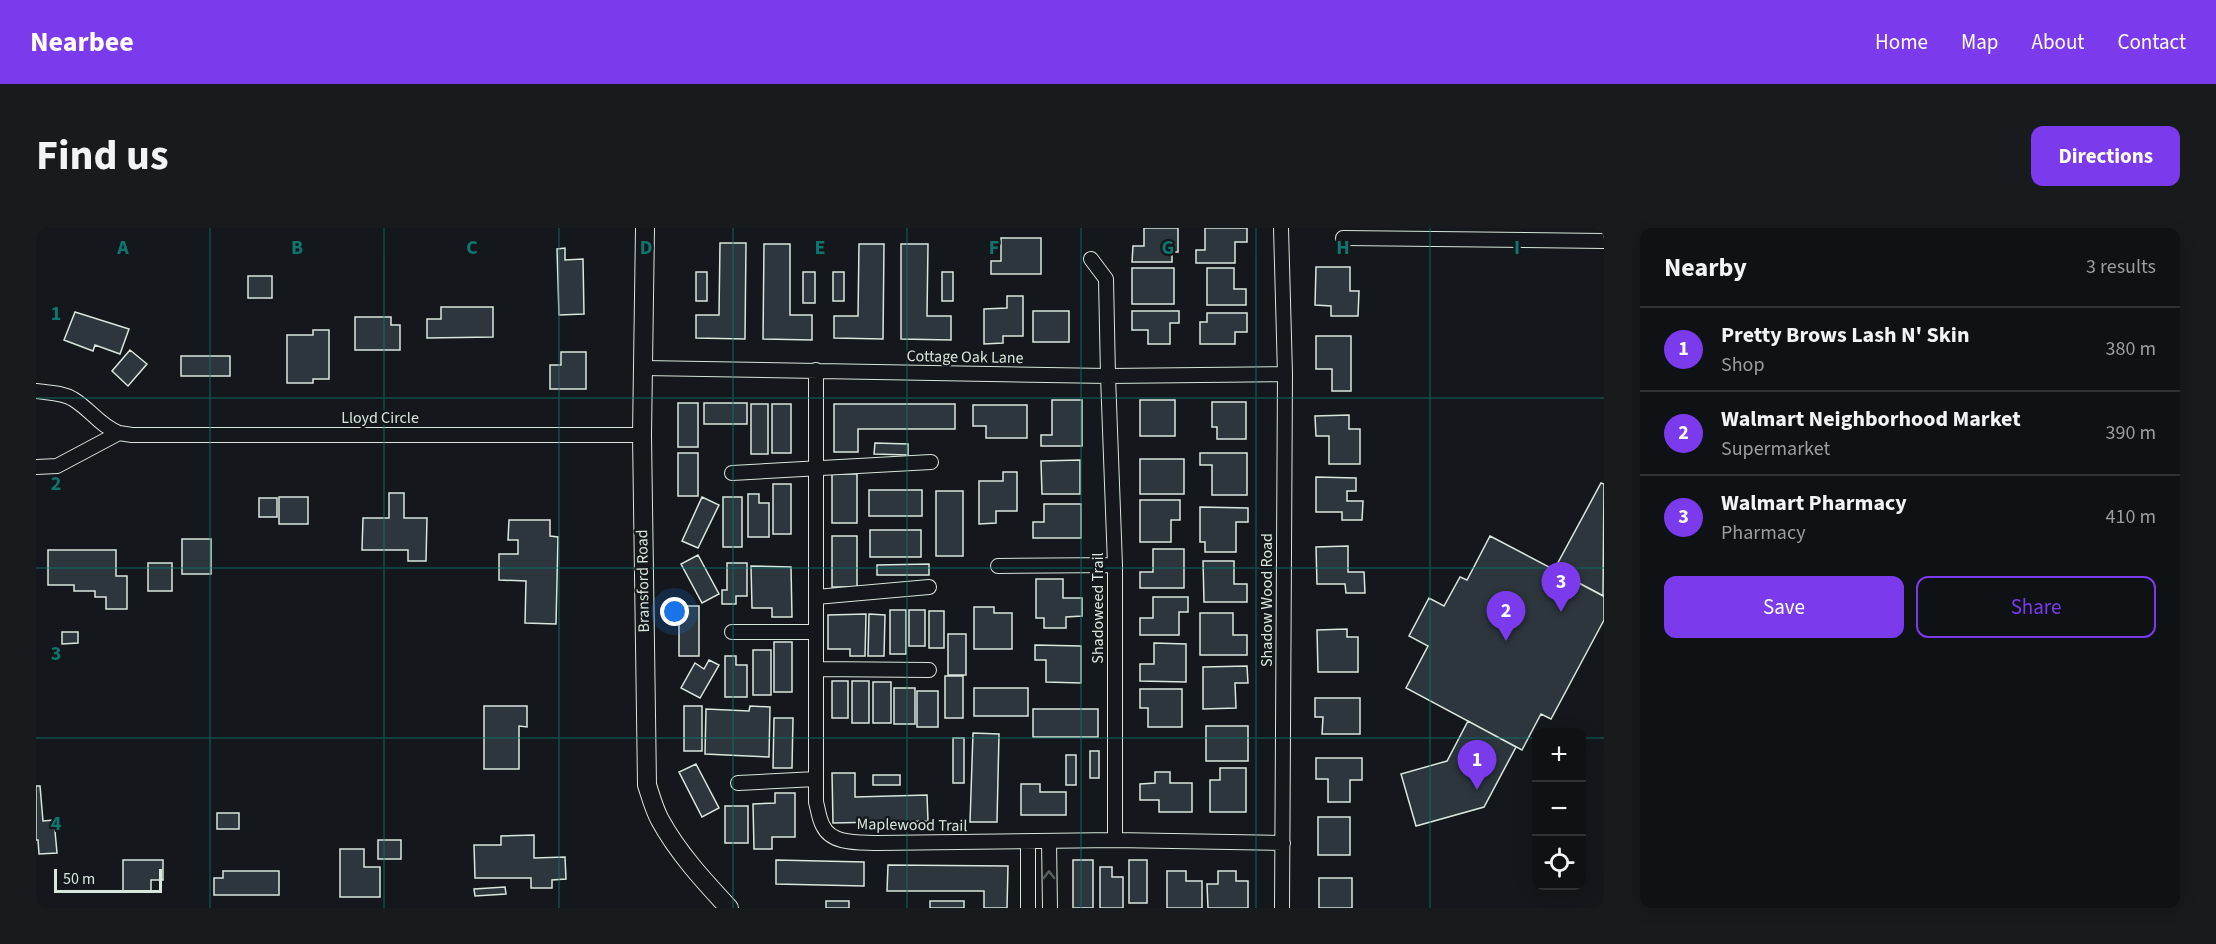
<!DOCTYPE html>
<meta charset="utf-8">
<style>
body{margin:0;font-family:"Source Sans 3",sans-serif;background:#181b1e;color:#f1f3f6}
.controls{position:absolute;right:18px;bottom:18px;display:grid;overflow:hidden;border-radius:12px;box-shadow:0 3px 15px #0003}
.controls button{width:54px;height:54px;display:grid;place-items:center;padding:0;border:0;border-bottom:2px solid #2f3234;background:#0f1215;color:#f1f3f6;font:30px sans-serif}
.scale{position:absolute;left:18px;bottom:15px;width:108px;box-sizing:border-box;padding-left:6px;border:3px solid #d8e6dc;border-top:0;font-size:16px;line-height:21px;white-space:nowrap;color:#d8e6dc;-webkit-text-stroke:4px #14181c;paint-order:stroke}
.you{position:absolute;left:639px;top:384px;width:21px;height:21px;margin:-15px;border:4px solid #fff;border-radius:50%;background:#1a73e8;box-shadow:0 0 0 9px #1a73e833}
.badge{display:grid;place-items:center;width:39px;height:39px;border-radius:50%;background:#7c3aed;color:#fff;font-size:20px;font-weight:700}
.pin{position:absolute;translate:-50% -50px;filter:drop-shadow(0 2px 3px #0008)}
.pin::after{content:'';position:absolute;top:32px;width:21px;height:18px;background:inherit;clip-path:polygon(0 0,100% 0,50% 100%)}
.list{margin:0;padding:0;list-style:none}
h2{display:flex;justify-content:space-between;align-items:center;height:78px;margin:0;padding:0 24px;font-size:26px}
h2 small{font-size:20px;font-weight:400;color:#9b9ea0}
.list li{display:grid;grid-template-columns:39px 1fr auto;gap:18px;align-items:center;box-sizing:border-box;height:84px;padding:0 24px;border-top:2px solid #2f3234}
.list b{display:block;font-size:22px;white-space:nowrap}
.list p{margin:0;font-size:20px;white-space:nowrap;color:#9b9ea0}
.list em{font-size:20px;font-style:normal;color:#9b9ea0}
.actions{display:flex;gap:12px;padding:18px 24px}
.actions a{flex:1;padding:14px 0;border:2px solid #7c3aed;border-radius:12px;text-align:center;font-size:21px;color:#7c3aed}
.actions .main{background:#7c3aed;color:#fff}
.icon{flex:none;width:33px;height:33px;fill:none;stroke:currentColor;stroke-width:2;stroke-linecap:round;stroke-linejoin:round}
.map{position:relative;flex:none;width:1568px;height:680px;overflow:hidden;border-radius:12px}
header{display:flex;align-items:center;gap:36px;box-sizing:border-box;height:84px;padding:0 30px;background:#7c3aed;color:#fff}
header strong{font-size:28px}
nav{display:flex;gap:33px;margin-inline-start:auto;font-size:21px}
.intro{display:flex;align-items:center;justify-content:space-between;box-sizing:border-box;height:144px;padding:0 36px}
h1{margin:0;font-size:42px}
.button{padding:15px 27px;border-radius:12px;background:#7c3aed;color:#fff;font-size:21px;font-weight:700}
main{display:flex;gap:36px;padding:0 36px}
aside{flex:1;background:#0f1215;border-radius:12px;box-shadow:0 3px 15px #0003}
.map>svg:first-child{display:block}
</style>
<header>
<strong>Nearbee</strong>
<nav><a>Home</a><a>Map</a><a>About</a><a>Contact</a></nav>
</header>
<div class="intro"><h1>Find us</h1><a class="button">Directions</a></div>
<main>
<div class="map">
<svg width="1568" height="680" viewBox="0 0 1568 680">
<rect width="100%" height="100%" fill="#14181c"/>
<path fill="#2c363c" stroke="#d8e6dc" stroke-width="1.5" d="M 1108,0 L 1142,0 L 1142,24 L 1136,24 L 1136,34 L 1096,34 L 1097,18 L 1108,18 Z
M 1169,0 L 1211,0 L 1211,14 L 1199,14 L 1199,35 L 1160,35 L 1160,22 L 1169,22 Z
M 965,10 L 1005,10 L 1005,46 L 955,46 L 955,33 L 965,33 Z
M 684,15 L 710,15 L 709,111 L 660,110 L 660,87 L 683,87 Z
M 728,16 L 754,16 L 754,87 L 776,87 L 776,112 L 727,111 Z
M 823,16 L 848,16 L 847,111 L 798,110 L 798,88 L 822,88 Z
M 865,16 L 892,16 L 891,88 L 915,88 L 915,112 L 865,111 Z
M 529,20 L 529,32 L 547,31 L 548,86 L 523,87 L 521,21 Z
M 1280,39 L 1314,39 L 1314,63 L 1323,63 L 1322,88 L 1295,88 L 1295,78 L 1279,77 Z
M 1096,40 L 1138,40 L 1138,76 L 1096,76 Z
M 1171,40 L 1198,40 L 1198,61 L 1210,61 L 1210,77 L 1171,77 Z
M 660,44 L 671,44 L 671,73 L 660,73 Z
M 767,44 L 779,44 L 779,75 L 767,75 Z
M 797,44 L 808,44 L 808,73 L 797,73 Z
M 906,44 L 917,44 L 917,73 L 906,73 Z
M 212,48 L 236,48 L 236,70 L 212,70 Z
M 971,68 L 987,68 L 987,108 L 967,108 L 967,115 L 948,116 L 948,81 L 971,80 Z
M 405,79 L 457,79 L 457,109 L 391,110 L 391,91 L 405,91 Z
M 997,83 L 1033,83 L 1033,114 L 997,114 Z
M 1096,83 L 1143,83 L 1143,95 L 1134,95 L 1134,116 L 1112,116 L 1112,102 L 1096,102 Z
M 39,84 L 93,101 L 84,126 L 59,117 L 57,123 L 28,112 Z
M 1171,85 L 1211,85 L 1211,104 L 1199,104 L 1199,116 L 1164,116 L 1164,94 L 1171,94 Z
M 319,89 L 355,89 L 355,97 L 364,97 L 364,122 L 319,122 Z
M 277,102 L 293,102 L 293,151 L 277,151 L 277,155 L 251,155 L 251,107 L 277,107 Z
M 1280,108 L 1315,108 L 1315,163 L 1296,163 L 1296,141 L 1280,141 Z
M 94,122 L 111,136 L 92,158 L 76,143 Z
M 525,124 L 550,124 L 550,161 L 514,161 L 514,137 L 525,137 Z
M 145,128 L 194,128 L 194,148 L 145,148 Z
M 1016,172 L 1046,172 L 1046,218 L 1005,218 L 1005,207 L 1016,207 Z
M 1104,172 L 1139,172 L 1139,208 L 1104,208 Z
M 1176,174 L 1210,174 L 1210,211 L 1181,211 L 1181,199 L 1176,199 Z
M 642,175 L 662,175 L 662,219 L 642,219 Z
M 668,175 L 711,175 L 711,196 L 668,196 Z
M 715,176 L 732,176 L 732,226 L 715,226 Z
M 736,176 L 755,176 L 755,225 L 736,225 Z
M 798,176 L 919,176 L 919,201 L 822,201 L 822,224 L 798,224 Z
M 937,177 L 991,177 L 991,210 L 950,210 L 950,198 L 937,198 Z
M 1313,187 L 1313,201 L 1324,201 L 1324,236 L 1293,236 L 1293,208 L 1280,208 L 1279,188 Z
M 839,215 L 872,216 L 872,227 L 838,226 Z
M 642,225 L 662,225 L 662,268 L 642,268 Z
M 1164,225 L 1211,225 L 1211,267 L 1176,267 L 1176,237 L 1164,237 Z
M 1104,231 L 1148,231 L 1148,266 L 1104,266 Z
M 1044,232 L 1044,266 L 1006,266 L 1005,233 Z
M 967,244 L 981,244 L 981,283 L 960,283 L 960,295 L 943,296 L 943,253 L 967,253 Z
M 796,246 L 821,246 L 821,295 L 796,295 Z
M 1280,249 L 1320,250 L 1320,263 L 1311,263 L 1311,273 L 1327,273 L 1326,292 L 1306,292 L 1306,284 L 1280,284 Z
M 1565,255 L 1568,256 L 1567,368 L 1518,342 Z
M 737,256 L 755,256 L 755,306 L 737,306 Z
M 833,262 L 886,262 L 886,288 L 833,288 Z
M 900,263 L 927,263 L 927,328 L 900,328 Z
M 353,265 L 368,265 L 368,290 L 391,290 L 390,333 L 372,333 L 372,322 L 326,322 L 327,290 L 353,290 Z
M 712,266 L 723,266 L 723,275 L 733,275 L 733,309 L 712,309 Z
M 243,269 L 272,269 L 272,296 L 243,296 Z
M 666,269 L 683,277 L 662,320 L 646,313 Z
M 687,269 L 706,269 L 706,319 L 687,319 Z
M 223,270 L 241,270 L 241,289 L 223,289 Z
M 1104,272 L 1144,272 L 1144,292 L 1135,292 L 1135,314 L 1104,314 Z
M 1008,276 L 1045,276 L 1045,310 L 997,310 L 997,294 L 1008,294 Z
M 1164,279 L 1212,280 L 1212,294 L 1200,294 L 1200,324 L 1169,324 L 1169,314 L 1164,314 Z
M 473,292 L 514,292 L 514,308 L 522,309 L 520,396 L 489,395 L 490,353 L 463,352 L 463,326 L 482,326 L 482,312 L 472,312 Z
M 834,302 L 885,302 L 885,329 L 834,329 Z
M 796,308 L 821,308 L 821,359 L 796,359 Z
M 1454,308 L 1568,368 L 1568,392 L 1515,491 L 1505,486 L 1486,522 L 1370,460 L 1392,418 L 1373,408 L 1393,370 L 1408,378 L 1424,349 L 1431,352 Z
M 146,311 L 175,311 L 175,346 L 146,346 Z
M 1312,318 L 1312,344 L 1328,344 L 1329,365 L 1310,365 L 1309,356 L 1281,356 L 1280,319 Z
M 1117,321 L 1148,321 L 1148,360 L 1104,360 L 1104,344 L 1117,344 Z
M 12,322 L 80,322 L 80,348 L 91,348 L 91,381 L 70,381 L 70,369 L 59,369 L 59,363 L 38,363 L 38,357 L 12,357 Z
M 662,327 L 683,366 L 666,375 L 645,336 Z
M 1167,333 L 1198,333 L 1198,356 L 1211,356 L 1211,374 L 1168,374 Z
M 112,335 L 136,335 L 136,363 L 112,363 Z
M 691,335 L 711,335 L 711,368 L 700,368 L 700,376 L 686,376 L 686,362 L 691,362 Z
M 893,336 L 893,347 L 841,347 L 841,337 Z
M 715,338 L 755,339 L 756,389 L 736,389 L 736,380 L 716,380 Z
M 1000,351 L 1027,351 L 1027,370 L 1046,370 L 1046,388 L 1030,389 L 1030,400 L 1008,400 L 1008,390 L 1000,390 Z
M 1117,369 L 1152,369 L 1152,384 L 1143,384 L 1143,407 L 1104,407 L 1104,390 L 1117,390 Z
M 643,378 L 663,378 L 663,428 L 643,428 Z
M 938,379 L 958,379 L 958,385 L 976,385 L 976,421 L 938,421 Z
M 854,382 L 870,382 L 870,426 L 854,426 Z
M 873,382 L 889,382 L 889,418 L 873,418 Z
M 893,383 L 908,383 L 908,420 L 893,420 Z
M 1164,385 L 1197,385 L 1197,407 L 1211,407 L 1211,427 L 1164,427 Z
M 830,386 L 829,428 L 814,428 L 814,421 L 792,421 L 792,387 Z
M 833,386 L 849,387 L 848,428 L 832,428 Z
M 1311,401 L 1311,409 L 1322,409 L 1322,444 L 1282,444 L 1281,402 Z
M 26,404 L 42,404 L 42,415 L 26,416 Z
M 912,406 L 930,406 L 930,447 L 912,447 Z
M 738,414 L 756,414 L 756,464 L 738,464 Z
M 1118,415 L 1150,416 L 1150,454 L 1104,453 L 1104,436 L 1118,436 Z
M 999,417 L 1045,418 L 1045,455 L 1010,454 L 1010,432 L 999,432 Z
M 717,422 L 735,422 L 735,467 L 717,467 Z
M 689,428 L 700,428 L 700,437 L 711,437 L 711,469 L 689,469 Z
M 673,432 L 683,437 L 664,470 L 645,460 L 659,435 L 668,441 Z
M 1211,438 L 1212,455 L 1199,455 L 1200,480 L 1167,481 L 1167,439 Z
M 909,448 L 927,448 L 927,490 L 909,490 Z
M 796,453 L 812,453 L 812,490 L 796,490 Z
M 816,453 L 833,453 L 833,495 L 816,495 Z
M 837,454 L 855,454 L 855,495 L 837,495 Z
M 858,460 L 879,460 L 879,496 L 858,496 Z
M 938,460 L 992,460 L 992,488 L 938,488 Z
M 1104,461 L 1146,461 L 1146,499 L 1112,499 L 1112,480 L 1104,480 Z
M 881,463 L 902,463 L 902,499 L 881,499 Z
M 1279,470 L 1324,470 L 1324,506 L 1286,506 L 1287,489 L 1279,489 Z
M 448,478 L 491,478 L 491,499 L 483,498 L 483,541 L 448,541 Z
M 648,478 L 666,478 L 666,523 L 648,523 Z
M 714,478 L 734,479 L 733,529 L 669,526 L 670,481 L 713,483 Z
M 997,481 L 1062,481 L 1062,509 L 997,509 Z
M 738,490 L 757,490 L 756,540 L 737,540 Z
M 1432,493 L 1480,519 L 1448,579 L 1380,598 L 1365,546 L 1411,533 Z
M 1170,498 L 1212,498 L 1212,533 L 1170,533 Z
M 937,505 L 963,506 L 961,594 L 934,594 Z
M 917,510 L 928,510 L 928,555 L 917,555 Z
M 1054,523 L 1063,523 L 1063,550 L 1054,550 Z
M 1030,527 L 1040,527 L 1040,557 L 1030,557 Z
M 1280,530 L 1326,530 L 1326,552 L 1314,552 L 1314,574 L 1292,574 L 1292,551 L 1280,551 Z
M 660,536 L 683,580 L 666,589 L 643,544 Z
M 1184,540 L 1210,540 L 1210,584 L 1174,584 L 1174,552 L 1184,552 Z
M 1119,544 L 1134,544 L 1134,555 L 1156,555 L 1156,584 L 1123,584 L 1123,572 L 1104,572 L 1104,556 L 1119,555 Z
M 796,545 L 819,545 L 819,569 L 891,567 L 892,593 L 797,595 Z
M 837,547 L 864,547 L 864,557 L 837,557 Z
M 985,556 L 1004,556 L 1004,564 L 1030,564 L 1030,587 L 985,587 Z
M 0,558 L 4,558 L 7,593 L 18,592 L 21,625 L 3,626 L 2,612 L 0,612 Z
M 739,565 L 759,565 L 759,609 L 736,609 L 736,621 L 718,621 L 717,576 L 739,575 Z
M 689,578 L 712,578 L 712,615 L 689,615 Z
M 181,585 L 203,585 L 203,601 L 181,601 Z
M 1282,589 L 1314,589 L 1314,627 L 1282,627 Z
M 498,607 L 498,630 L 529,629 L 530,651 L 516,652 L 516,660 L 495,660 L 495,650 L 439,650 L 438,617 L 465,617 L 465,608 Z
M 342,612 L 365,612 L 365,631 L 342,631 Z
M 304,621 L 328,621 L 328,639 L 344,639 L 344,669 L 304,669 Z
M 87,632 L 127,632 L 127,652 L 115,652 L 115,664 L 87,664 Z
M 740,632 L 828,634 L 828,658 L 740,656 Z
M 1037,632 L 1057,632 L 1057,680 L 1037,680 Z
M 1093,632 L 1111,632 L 1111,675 L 1093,675 Z
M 852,637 L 972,638 L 971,680 L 948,680 L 948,663 L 851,663 Z
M 1064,639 L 1076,639 L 1076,649 L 1087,649 L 1087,680 L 1064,680 Z
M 187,643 L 243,643 L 243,667 L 178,667 L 178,650 L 187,650 Z
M 1131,643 L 1150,643 L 1150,653 L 1166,653 L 1166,680 L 1131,680 Z
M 1182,643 L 1200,643 L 1200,653 L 1212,653 L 1212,680 L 1172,680 L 1171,656 L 1182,656 Z
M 1283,650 L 1316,650 L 1316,680 L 1283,680 Z
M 469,659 L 470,666 L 439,668 L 438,661 Z
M 790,673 L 813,673 L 813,680 L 790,680 Z
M 894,673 L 928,673 L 928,680 L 894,680 Z"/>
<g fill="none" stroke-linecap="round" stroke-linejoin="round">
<defs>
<path id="street" d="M 1245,0 L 1249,146 L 1246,680
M 1307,10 L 1568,13
M 1055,31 L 1070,51 L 1072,148 L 1079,337 L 1079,612
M 608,140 L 1072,148 L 1249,146
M 780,142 L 780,574 C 782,581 783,591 787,598 C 796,617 824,614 841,615 L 1079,612 L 1247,615
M 0,163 C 12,165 26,164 37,171 C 54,181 64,198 83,205 L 21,238 L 0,239
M 83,205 L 96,207 L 606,207
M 696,245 L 895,234
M 962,338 L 1079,337
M 780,369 L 893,359
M 696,404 L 780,404
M 780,441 L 893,442
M 702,555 L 780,551
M 1013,613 L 1014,680
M 992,614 L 992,680"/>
<path id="secondary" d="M 609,0 L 606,207 L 611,557 C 615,569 618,581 624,592 C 642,625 668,653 693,680"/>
</defs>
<use href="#street" stroke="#d8e6dc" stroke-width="16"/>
<use href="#secondary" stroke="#d8e6dc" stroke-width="20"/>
<use href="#street" stroke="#14181c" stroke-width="14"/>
<use href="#secondary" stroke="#14181c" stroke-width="18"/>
</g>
<defs><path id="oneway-chevron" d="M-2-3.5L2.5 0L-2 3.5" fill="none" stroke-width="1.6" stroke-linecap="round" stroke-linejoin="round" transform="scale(1.5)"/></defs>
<use stroke="#59605f" href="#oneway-chevron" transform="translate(1013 647) rotate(-91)"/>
<path fill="none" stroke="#0f766e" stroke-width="1.5" stroke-opacity="0.55" d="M 174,0 L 174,680M 348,0 L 348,680M 523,0 L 523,680M 697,0 L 697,680M 871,0 L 871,680M 1045,0 L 1045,680M 1220,0 L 1220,680M 1394,0 L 1394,680M 0,170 L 1568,170M 0,340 L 1568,340M 0,510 L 1500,510M 1546,510 L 1568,510"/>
<g text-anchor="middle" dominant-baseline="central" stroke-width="4.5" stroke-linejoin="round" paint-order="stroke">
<g font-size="16" fill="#d8e6dc" stroke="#14181c">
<text transform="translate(929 129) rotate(1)">Cottage Oak Lane</text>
<text x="344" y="190">Lloyd Circle</text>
<text transform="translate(607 353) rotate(-91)">Bransford Road</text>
<text transform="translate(1231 372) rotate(-90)">Shadow Wood Road</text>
<text transform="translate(1062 380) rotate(-90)">Shadoweed Trail</text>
<text transform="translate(876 597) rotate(1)">Maplewood Trail</text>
</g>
</g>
<g font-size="20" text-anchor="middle" font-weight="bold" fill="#0f766e" stroke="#14181c" stroke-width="4.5" stroke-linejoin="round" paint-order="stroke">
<text x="87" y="26">A</text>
<text x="261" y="26">B</text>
<text x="436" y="26">C</text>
<text x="610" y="26">D</text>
<text x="784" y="26">E</text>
<text x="958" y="26">F</text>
<text x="1132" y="26">G</text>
<text x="1307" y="26">H</text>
<text x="1481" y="26">I</text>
<text x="20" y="92">1</text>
<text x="20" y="262">2</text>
<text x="20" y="432">3</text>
<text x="20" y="602">4</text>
</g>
</svg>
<div class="controls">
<button>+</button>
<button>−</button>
<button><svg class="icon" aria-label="locate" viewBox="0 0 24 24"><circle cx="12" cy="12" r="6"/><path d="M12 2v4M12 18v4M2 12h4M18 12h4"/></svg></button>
</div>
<div class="scale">50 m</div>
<div class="you"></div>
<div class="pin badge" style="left:1441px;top:562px">1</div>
<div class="pin badge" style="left:1470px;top:413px">2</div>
<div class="pin badge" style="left:1525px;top:384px">3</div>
</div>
<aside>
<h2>Nearby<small>3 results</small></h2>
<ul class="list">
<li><span class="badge">1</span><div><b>Pretty Brows Lash N' Skin</b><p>Shop</p></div><em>380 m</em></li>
<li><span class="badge">2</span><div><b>Walmart Neighborhood Market</b><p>Supermarket</p></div><em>390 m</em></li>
<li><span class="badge">3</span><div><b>Walmart Pharmacy</b><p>Pharmacy</p></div><em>410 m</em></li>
</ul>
<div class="actions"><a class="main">Save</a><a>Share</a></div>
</aside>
</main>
